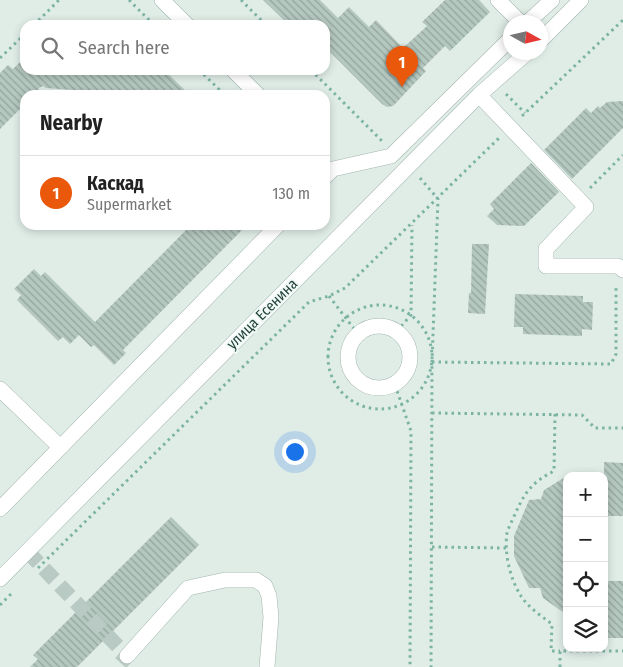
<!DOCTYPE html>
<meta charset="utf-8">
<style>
body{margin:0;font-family:"Fira Sans Condensed",sans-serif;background:#f6f6f6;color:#222}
.controls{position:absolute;right:15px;bottom:15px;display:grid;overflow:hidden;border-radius:10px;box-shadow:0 2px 8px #0003}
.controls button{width:45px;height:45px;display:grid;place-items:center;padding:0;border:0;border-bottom:1px solid #e0e0e0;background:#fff;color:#222;font:25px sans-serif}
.compass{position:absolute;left:503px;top:15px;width:45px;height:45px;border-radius:50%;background:#fff;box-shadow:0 2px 8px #0003;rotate:98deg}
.you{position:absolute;left:294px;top:451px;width:18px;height:18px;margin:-12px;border:4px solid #fff;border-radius:50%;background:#1a73e8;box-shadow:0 0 0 8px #1a73e833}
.badge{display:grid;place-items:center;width:32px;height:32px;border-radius:50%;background:#ea580c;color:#fff;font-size:16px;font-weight:700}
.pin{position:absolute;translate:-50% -41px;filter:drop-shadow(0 1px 2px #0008)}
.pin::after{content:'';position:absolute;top:26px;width:18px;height:15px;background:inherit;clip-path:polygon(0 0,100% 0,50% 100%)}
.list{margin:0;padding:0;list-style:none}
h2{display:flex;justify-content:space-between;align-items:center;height:65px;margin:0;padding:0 20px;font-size:21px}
h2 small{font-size:16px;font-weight:400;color:#767676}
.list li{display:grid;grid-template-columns:32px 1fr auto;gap:15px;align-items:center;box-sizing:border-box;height:75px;padding:0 20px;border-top:1px solid #e0e0e0}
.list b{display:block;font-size:19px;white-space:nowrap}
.list p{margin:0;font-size:16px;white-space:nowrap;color:#767676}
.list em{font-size:16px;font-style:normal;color:#767676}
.icon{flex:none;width:28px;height:28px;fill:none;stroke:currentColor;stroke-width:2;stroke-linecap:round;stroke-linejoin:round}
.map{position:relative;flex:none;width:623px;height:667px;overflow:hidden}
.search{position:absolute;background:#fff;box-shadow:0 2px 8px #0003;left:20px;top:20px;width:310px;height:55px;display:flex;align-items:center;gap:12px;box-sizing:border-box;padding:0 18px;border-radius:15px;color:#767676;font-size:19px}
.panel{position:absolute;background:#fff;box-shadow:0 2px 8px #0003;left:20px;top:90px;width:310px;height:140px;border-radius:15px}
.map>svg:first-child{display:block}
</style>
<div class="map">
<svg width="623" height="667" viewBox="0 0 623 667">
<defs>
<pattern id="building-back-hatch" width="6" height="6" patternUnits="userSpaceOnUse" patternTransform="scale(1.25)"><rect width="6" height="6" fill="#b5c8c0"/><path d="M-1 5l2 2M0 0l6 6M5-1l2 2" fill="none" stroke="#93a49d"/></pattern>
</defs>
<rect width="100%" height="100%" fill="#e0ede7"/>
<path fill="url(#building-back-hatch)" d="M 263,0 L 320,0 L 338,18 L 349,7 L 369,27 L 376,20 L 403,48 L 427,26 L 422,22 L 445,0 L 479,0 L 490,12 L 450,51 L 445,46 L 423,68 L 426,71 L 396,103 L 393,106 L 387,107 L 382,104 L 325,47 L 325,25 L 289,25 Z
M 25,57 L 25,70 L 164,70 L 190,95 L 155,95 L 87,91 L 46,88 L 43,86 L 39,88 L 38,91 L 34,95 L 25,95 L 25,104 L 0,129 L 0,73 L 8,65 L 13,69 Z
M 623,101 L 623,128 L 572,179 L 544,150 L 586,108 L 591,113 L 598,106 L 600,108 L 607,102 Z
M 531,163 L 559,192 L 524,226 L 497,225 L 487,216 L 494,209 L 490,204 Z
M 191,225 L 247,225 L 123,350 L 126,353 L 114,365 L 94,345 L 91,347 L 79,335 L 70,344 L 63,337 L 58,341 L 17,300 L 21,295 L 14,289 L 34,269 L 41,276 L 45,272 L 95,322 Z
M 472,244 L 489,244 L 485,314 L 468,313 L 469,293 L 471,293 Z
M 515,294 L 583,296 L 583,302 L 593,302 L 592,330 L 582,329 L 582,336 L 523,334 L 523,327 L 514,327 Z
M 604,462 L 623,463 L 623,516 L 604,516 Z
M 567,476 L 567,615 L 543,598 L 540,588 L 529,588 L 514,556 L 514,536 L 529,500 L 541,499 L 544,490 Z
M 171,517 L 199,545 L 77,667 L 30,667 L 38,659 L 33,655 Z
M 604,581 L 623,581 L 623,638 L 604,638 Z"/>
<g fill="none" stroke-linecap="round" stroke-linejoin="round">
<path stroke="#b9cac4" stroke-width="15" stroke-dasharray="15 8" stroke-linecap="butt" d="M 28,552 L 127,656 L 117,667"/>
<defs>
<path id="minor" d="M 162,0 L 187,25
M 498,0 L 520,22
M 528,22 L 552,0
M 540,41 L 581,0
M 233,70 L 258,95
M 479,95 L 586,207 L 546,249 L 546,266 L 618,266 L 623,270
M 325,177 L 333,169 L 391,156 L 510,39
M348 357a31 31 0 1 1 62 0a31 31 0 1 1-62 0Z
M 0,389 L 60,447
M 0,509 L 278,225
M 0,579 L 479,95 L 528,52
M 127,656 L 188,588 L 225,580 L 256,580 L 265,586 L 269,596 L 271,617 L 267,667"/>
</defs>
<use href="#minor" stroke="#a2b5af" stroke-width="16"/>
<path stroke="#7cb4a4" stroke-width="3" stroke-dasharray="2.5 4" stroke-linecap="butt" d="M 129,0 L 154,25
M 241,0 L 266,25
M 34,25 L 59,0
M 0,58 L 25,34
M 199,70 L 225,95
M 311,70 L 383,142
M 506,94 L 525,113
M 522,116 L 623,20
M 420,178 L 438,199 L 432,362 L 431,667
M 590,188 L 623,155
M 329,296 L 358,334
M328 357a52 52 0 1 1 104 0a52 52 0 1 1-104 0Z
M 397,331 L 411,315 L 412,225
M 432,362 L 611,364 L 616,354 L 616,285
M 395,385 L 411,431 L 410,667
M 432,413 L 582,415 L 595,428 L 623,428
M 555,414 L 554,471 C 533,482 526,490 516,512 C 513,519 509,526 507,533 C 504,553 510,579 521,596 C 528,607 541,616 552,624 L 551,651 L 560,651
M 432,547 L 506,548
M 38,568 L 309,302 L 329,296 L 345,288 L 499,138
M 0,605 L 12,593
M 560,667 L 560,651 L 623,651"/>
<use href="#minor" stroke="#fff" stroke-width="15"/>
</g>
<g text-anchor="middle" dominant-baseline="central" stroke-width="4" stroke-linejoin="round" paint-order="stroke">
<g font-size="15" fill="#1e3f37" stroke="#f0f9f5">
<text transform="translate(262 314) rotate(-45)">улица Есенина</text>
</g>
</g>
</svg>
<div class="controls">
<button>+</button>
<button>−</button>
<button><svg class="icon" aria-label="locate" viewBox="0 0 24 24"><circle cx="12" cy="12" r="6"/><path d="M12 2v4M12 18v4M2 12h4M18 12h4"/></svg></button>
<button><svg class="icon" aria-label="layers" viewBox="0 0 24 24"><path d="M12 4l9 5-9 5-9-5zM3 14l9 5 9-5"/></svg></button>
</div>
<svg class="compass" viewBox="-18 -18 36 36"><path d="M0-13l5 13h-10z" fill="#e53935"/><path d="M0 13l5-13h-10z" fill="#767676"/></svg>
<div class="you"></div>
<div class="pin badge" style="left:402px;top:87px">1</div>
<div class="search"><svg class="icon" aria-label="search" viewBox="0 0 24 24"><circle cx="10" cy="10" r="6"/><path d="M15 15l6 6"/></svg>Search here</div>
<section class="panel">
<h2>Nearby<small></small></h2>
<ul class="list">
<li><span class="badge">1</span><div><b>Каскад</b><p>Supermarket</p></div><em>130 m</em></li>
</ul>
</section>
</div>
